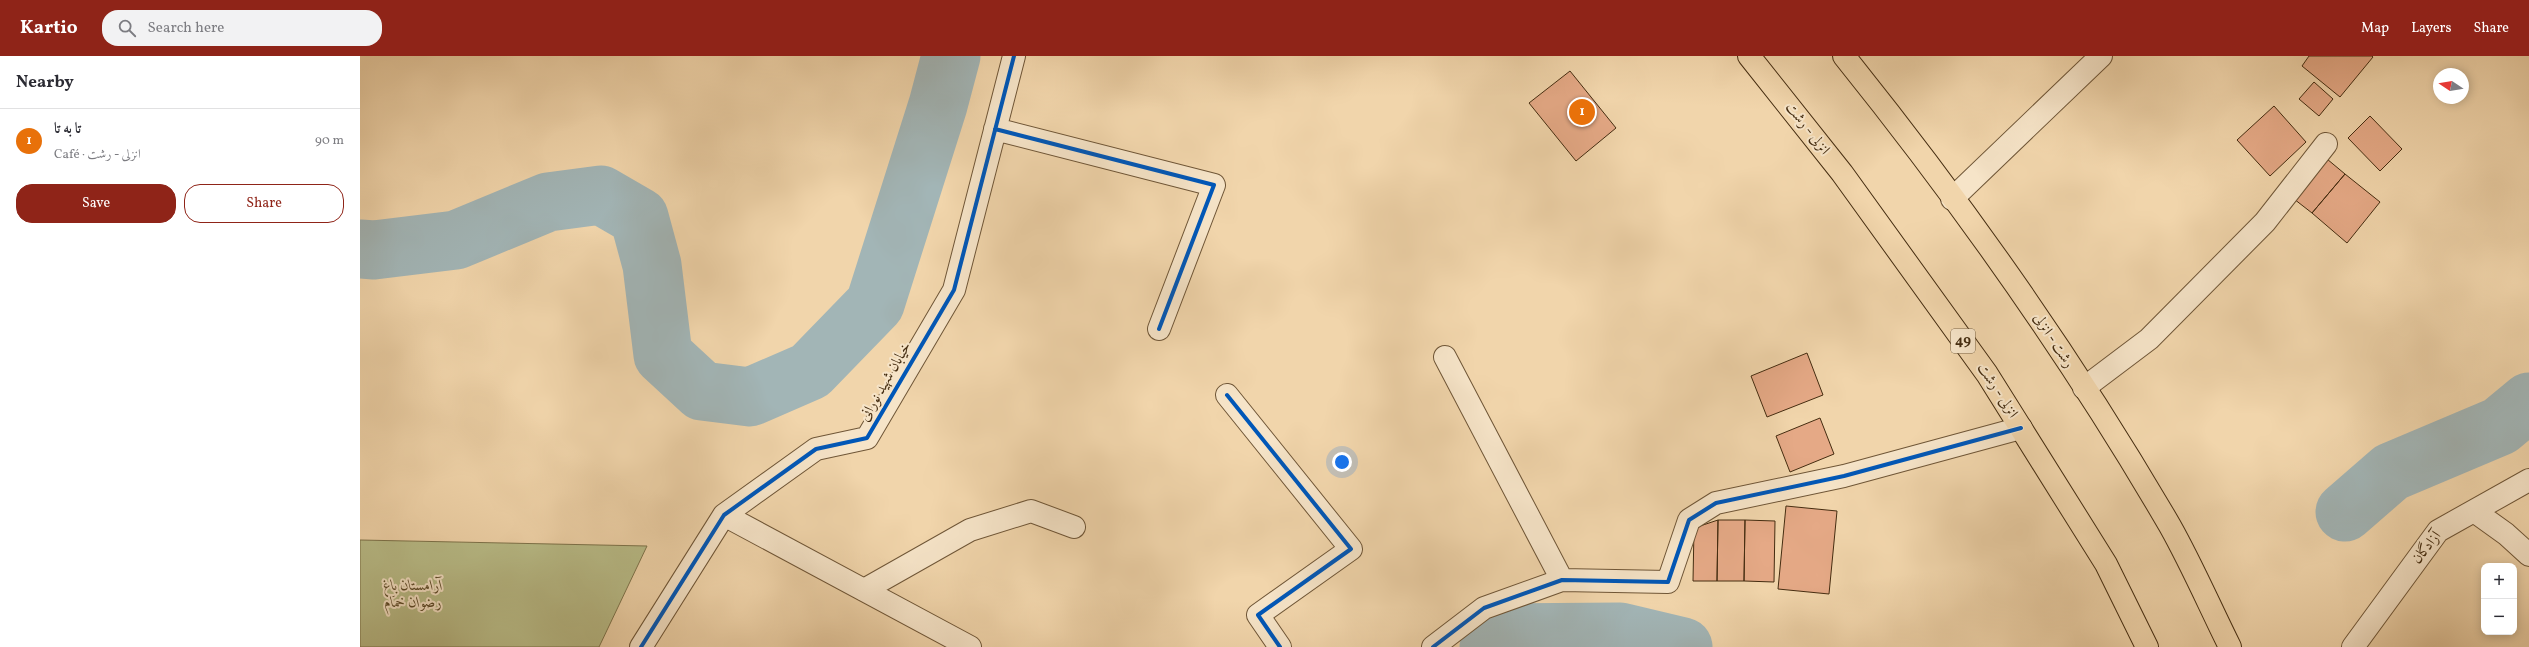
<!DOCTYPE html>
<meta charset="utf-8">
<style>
body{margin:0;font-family:Vollkorn,Amiri,serif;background:#f2f2f3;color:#2b2b33}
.controls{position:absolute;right:12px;bottom:12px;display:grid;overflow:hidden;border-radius:8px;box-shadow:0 2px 10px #0003}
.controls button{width:36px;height:36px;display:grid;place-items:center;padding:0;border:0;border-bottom:1px solid #e1e1e2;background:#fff;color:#2b2b33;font:20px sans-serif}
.compass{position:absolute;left:2073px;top:12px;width:36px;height:36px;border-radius:50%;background:#fff;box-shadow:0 2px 10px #0003;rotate:282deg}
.you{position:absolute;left:982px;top:406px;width:14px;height:14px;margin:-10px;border:3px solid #fff;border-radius:50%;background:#1a73e8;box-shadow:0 0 0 6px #1a73e833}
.badge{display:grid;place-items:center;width:26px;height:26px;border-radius:50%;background:#8f2418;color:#fff;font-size:13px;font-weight:700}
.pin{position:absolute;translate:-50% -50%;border:2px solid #fff;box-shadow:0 1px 4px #0006}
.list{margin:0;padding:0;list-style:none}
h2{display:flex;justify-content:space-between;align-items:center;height:52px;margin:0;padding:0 16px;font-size:17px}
h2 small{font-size:13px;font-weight:400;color:#7c7c81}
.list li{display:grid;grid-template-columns:26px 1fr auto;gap:12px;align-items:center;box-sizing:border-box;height:64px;padding:0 16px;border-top:1px solid #e1e1e2}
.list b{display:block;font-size:15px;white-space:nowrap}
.list p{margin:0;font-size:13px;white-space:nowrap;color:#7c7c81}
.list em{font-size:13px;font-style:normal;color:#7c7c81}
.actions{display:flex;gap:8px;padding:12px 16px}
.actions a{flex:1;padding:9px 0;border:1px solid #8f2418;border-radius:16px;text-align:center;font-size:14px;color:#8f2418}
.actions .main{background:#8f2418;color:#fff}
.icon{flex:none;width:22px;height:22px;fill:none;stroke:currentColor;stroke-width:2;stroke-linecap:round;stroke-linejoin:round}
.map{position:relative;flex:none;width:2169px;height:591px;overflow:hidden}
header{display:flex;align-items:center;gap:24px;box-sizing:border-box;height:56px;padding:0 20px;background:#8f2418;color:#fff}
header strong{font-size:19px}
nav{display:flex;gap:22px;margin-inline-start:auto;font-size:14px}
.search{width:280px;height:36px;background:#f2f2f3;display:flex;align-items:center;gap:10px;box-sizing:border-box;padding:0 14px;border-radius:16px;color:#7c7c81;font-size:15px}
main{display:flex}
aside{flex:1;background:#fff}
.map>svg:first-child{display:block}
</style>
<header>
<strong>Kartio</strong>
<div class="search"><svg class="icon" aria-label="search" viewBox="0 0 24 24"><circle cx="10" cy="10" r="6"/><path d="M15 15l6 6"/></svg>Search here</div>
<nav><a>Map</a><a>Layers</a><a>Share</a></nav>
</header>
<main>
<aside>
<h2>Nearby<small></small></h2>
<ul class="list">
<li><span class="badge" style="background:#e8710a">1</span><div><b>تا به تا</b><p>Café · انزلی - رشت</p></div><em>90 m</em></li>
</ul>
<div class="actions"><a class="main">Save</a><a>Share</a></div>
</aside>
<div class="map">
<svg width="2169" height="591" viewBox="0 0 2169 591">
<rect width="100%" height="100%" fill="#f1d5ab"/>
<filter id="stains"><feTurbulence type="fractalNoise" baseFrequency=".005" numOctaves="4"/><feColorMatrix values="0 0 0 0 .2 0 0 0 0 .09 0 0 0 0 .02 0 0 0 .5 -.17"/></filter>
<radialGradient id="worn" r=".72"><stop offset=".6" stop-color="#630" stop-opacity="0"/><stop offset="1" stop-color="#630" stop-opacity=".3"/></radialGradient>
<path fill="#b9bd89" stroke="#7e744c" d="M 0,484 L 287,490 L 239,591 L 0,591 Z"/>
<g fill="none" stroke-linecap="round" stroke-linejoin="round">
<path stroke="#a2b5b6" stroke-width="59" d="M 0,193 L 14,194 L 96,184 L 188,146 L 241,139 L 279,161 L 292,209 L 303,299 L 342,335 L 390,341 L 450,315 L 515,248 L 578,49 L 591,0
M 1985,456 L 2031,416 L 2140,370 L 2169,346
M 1129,591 L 1146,577 L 1260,576 L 1323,591"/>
</g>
<path fill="#e5a986" stroke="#442c10" d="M 1949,0 L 2012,0 L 2013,1 L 1980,41 L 1942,10 Z
M 1210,15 L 1256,72 L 1216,105 L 1169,47 Z
M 1954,26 L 1973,43 L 1959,60 L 1939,43 Z
M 1914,50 L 1946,86 L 1910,120 L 1877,84 Z
M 2010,60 L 2042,93 L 2020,115 L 1988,82 Z
M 1967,103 L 1985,118 L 1952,157 L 1934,143 Z
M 1985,118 L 2020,146 L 1987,187 L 1952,157 Z
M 1447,297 L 1463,339 L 1407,361 L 1391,320 Z
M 1460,362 L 1474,398 L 1430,416 L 1416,380 Z
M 1426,450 L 1477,455 L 1469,538 L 1418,533 Z
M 1358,464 L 1357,525 L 1333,525 L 1334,472 Z
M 1358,464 L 1385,464 L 1384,525 L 1357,525 Z
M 1385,464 L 1415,465 L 1414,526 L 1384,525 Z"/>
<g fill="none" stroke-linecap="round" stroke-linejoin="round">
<defs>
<path id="minor" d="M 635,73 L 854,129 L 799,273
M 1592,143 L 1741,0
M 1085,301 L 1202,524
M 1724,332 L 1789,283 L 1905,166 L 1966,88
M 867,339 L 991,493 L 898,559 L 920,591
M 2114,455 L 2146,478 L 2169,499
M 364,459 L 610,591
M 504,534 L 610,474 L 671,455 L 714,471
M 281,591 L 364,459 L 456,393 L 507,382 L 594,234 L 654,0
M 1073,591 L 1124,552 L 1202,524 L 1308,526 L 1329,464 L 1356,447 L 1484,420 L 1661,372
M 1993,591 L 2078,475 L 2169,424"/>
<path id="trunk" d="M 1389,0 L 1482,117 L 1627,318 L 1746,508 L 1787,591
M 1484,0 C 1603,148 1714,305 1810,470 C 1832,509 1850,551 1870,591"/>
</defs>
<use href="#minor" stroke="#6f5637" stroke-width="24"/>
<use href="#trunk" stroke="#442c10" stroke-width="24"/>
<use href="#minor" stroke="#f6e4c8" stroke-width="22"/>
<use href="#trunk" stroke="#f1d5ab" stroke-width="22"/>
<defs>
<path id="cycleway" d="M 635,73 L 854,129 L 799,273
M 867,339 L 991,493 L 898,559 L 920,591
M 281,591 L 364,459 L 456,393 L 507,382 L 594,234 L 654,0
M 1073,591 L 1124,552 L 1202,524 L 1308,526 L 1329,464 L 1356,447 L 1484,420 L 1661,372"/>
</defs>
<use href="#cycleway" stroke="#f6e4c8" stroke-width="6"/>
<use href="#cycleway" stroke="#0057b8" stroke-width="4"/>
</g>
<g text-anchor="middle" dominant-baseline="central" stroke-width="4" stroke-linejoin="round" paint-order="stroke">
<rect fill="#f6e4c8" stroke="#796347" stroke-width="1" x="1591" y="273" width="24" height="24" rx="3"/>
<g font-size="14" font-weight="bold" fill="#442c10">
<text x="1603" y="285">49</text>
</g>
<g font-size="15" fill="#442c10" stroke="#f6e4c8">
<text transform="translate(1447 73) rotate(52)">انزلی - رشت</text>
<text transform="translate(1693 285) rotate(57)">رشت - انزلی</text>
<text transform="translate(526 326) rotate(-60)">خیابان شهید نورانی</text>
<text transform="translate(1637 335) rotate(57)">انزلی - رشت</text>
<text transform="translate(2067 492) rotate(-51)">آزادگان</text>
</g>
<g font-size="15" font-style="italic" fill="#5b4928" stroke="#f6e4c8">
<text x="53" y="530">آرامستان باغ<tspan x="53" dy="17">رضوان خمام</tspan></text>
</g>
</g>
<rect width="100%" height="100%" filter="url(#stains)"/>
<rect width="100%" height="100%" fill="url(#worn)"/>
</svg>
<div class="controls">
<button>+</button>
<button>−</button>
</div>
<svg class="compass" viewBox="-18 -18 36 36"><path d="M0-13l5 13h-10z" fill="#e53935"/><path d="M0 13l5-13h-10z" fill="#7c7c81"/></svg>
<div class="you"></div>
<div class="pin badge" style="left:1222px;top:56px;background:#e8710a">1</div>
</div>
</main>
